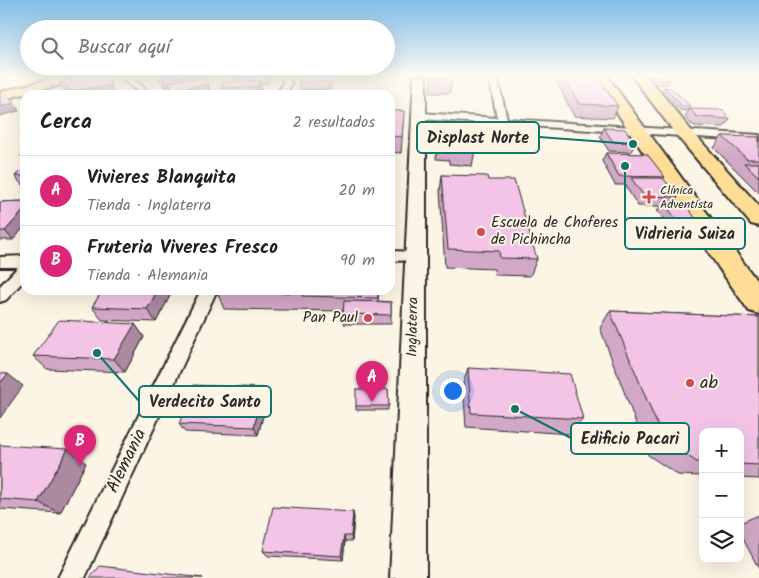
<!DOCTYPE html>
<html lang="es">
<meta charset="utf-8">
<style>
body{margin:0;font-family:Kalam,sans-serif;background:#f2f2f2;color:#222}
.controls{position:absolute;right:15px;bottom:15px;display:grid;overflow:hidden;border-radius:10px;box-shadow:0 5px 20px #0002}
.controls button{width:45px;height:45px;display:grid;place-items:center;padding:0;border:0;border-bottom:1px solid #e0e0e0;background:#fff;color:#222;font:25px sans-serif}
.you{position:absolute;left:452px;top:390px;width:18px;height:18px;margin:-12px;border:4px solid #fff;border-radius:50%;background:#1a73e8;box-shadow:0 0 0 8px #1a73e833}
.badge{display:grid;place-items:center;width:32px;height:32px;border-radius:50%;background:#db2777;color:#fff;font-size:16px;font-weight:700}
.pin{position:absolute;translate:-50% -41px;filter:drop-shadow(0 1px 2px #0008)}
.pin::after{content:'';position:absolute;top:26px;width:18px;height:15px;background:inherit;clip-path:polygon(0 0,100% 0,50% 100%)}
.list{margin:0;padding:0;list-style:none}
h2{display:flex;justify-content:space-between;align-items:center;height:65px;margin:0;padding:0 20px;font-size:21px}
h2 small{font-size:16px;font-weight:400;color:#767676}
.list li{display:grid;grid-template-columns:32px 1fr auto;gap:15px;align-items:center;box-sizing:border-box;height:70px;padding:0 20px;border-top:1px solid #e0e0e0}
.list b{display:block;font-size:19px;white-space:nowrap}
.list p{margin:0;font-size:16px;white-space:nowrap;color:#767676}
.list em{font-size:16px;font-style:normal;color:#767676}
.icon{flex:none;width:28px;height:28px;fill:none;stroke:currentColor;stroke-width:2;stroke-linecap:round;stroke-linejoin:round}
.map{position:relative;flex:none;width:759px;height:578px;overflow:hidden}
.search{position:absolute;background:#fff;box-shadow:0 5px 20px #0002;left:20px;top:20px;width:375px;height:55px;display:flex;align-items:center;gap:12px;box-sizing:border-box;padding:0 18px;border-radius:28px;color:#767676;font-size:19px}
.panel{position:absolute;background:#fff;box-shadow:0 5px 20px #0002;left:20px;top:90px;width:375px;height:205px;border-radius:15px}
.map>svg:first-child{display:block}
</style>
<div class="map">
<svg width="759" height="578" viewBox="0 0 759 578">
<rect width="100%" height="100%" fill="#fcf5e5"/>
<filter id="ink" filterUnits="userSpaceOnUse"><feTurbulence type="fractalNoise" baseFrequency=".02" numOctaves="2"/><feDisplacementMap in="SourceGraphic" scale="10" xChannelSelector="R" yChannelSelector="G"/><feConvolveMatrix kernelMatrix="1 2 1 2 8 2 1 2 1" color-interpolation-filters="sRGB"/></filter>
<g filter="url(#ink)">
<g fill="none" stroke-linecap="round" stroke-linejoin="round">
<defs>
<path id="street" d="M 119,76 L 129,76 L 153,95 L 142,95 Z
M 282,76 L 290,76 L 291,83 L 287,95 L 277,95 L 283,83 Z
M 489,76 L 497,76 L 507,119 L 759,135 L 759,141 L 420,119 L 415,116 L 420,113 L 497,118 Z
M 390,251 L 420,252 L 423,256 L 420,260 L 390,261 Z
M 25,256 L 25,279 L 6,300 L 0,302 L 0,286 L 18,267 L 0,267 L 0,257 Z
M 201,290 L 217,290 L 85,578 L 58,578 Z"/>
<path id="secondary" d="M 414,76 L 426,76 L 426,578 L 390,578 Z"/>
<path id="primary" d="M 62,76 L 87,76 L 85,79 L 0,100 L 0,92 Z
M 593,76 L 607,76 L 759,284 L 759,314 L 749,311 L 719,268 Z
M 632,76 L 647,76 L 690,129 L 759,206 L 759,226 L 751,224 L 678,137 Z"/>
</defs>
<use href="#street" stroke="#2b2b2b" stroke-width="4"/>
<use href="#secondary" stroke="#2b2b2b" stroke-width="4"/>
<use href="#primary" stroke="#2b2b2b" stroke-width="4"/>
<use href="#street" fill="#fcf5e5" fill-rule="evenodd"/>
<use href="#secondary" fill="#fcf5e5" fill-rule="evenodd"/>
<use href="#primary" fill="#ffdd96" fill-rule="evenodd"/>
</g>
<path fill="#d1a9c6" stroke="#2b2b2b" d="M 158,76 L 207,76 L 193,80 L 208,84 L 210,92 L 192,95 L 175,95 L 171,86 L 166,87 L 160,82 Z
M 230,76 L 271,76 L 267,84 L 260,84 L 261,89 L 259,95 L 223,95 L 221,88 L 232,81 Z
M 330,76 L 331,89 L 300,90 L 299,82 Z
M 431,76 L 452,76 L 450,93 L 430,93 Z
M 557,76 L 597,76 L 618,106 L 613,118 L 574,116 L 556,81 Z
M 648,76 L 667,76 L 667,77 L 670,80 L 668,84 L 655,84 Z
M 61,77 L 107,77 L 115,95 L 67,95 L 59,82 L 63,81 Z
M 664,87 L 690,106 L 688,111 L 680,110 L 662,91 Z
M 690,109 L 730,119 L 724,127 L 695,126 L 691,124 L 685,117 Z
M 390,111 L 404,111 L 401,153 L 390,152 Z
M 604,128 L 635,143 L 631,152 L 609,151 L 600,137 Z
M 722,136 L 759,137 L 759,193 L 714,148 Z
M 438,137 L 475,150 L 472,166 L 449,164 L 449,160 L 436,159 Z
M 25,151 L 25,162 L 21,155 Z
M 606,153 L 665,177 L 663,179 L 678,197 L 675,202 L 697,220 L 691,229 L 671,229 L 657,211 L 661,206 L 638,206 L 626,187 L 627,185 L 615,185 L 602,161 Z
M 25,166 L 25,185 L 22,185 L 15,176 Z
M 442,175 L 488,180 L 537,259 L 530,276 L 495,275 L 494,269 L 445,267 L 440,191 Z
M 25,201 L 25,226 L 13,240 L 0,240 L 0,202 Z
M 103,290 L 173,290 L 156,322 L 102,320 L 92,307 Z
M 218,290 L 379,290 L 378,301 L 391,302 L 391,324 L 344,324 L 343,311 L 224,309 L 217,292 Z
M 610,311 L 759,317 L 759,479 L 740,478 L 740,432 L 703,432 L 703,476 L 678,475 L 648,455 L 600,328 Z
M 135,324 L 144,337 L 125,372 L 47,369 L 33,356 Z
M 468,368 L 583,419 L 571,434 L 466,427 L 463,384 Z
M 264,388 L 268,397 L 258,435 L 185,432 L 179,424 Z
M 388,389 L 388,410 L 356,410 L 356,406 Z
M 0,445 L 86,463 L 60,513 L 0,509 Z
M 353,512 L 354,518 L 352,541 L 345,541 L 343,560 L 268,556 L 263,551 Z
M 759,515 L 759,569 L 740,533 L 740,523 Z"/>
<path fill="#aa89a1" stroke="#2b2b2b" d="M 163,76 L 207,76 L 166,87 Z
M 266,76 L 271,76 L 267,84 Z
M 107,77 L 115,95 L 70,95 L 68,91 Z
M 260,81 L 261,89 L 258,95 L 257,87 Z
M 208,84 L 210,92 L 192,95 L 175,95 L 173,90 Z
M 14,103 L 19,111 L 0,116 L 0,107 Z
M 25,209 L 25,226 L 13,240 L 5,231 Z
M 158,290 L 173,290 L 156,322 L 147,309 Z
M 135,324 L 144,337 L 125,372 L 114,359 Z
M 8,374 L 23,386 L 0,418 L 0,383 Z
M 264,388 L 268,397 L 258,435 L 254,427 Z
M 68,449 L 86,463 L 60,513 L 38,502 Z
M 353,512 L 354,518 L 352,541 L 351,536 Z
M 344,536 L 345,541 L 343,560 L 341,556 Z"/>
<path fill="#f3c4e6" stroke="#2b2b2b" d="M 66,76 L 81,76 L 65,80 L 61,77 Z
M 81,76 L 105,76 L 107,77 L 110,86 L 68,91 L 67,86 L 59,82 Z
M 299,76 L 330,76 L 330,81 L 299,82 Z
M 432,76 L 452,76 L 452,79 L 432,78 Z
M 563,76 L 597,76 L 618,106 L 579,104 Z
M 654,76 L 666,76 L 670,80 L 657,80 Z
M 192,78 L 193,80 L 204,78 L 208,84 L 173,90 L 169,82 Z
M 224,81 L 260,81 L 257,87 L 221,88 Z
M 664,87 L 671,88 L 690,106 L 682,106 Z
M 4,92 L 14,103 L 0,107 L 0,93 Z
M 690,109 L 722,110 L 730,119 L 700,117 L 696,116 Z
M 390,111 L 404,111 L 402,137 L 390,136 Z
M 604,128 L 625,129 L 635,143 L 613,142 Z
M 722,136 L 759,137 L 759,159 L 747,159 Z
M 25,151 L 25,155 L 21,155 Z
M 606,153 L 647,154 L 665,177 L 619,176 Z
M 744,163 L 759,163 L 759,177 Z
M 25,166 L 25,176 L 15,176 Z
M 442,175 L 487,176 L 488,180 L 514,180 L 537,259 L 500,258 L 499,251 L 448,249 Z
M 631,178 L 663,178 L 678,197 L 644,196 Z
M 25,201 L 25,209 L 5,231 L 0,231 L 0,202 Z
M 663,202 L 683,202 L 697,220 L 677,220 Z
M 103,290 L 158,290 L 147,309 L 92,307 Z
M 218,290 L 302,290 L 301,293 L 217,292 Z
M 303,290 L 378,290 L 378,298 L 302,296 Z
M 344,301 L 391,302 L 391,315 L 343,314 Z
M 610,311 L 759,317 L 759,465 L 740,464 L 740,432 L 703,432 L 703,462 L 697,462 L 664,441 Z
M 59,320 L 135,324 L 114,359 L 33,356 Z
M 468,368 L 570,374 L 583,419 L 471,413 Z
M 0,373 L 8,374 L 0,383 Z
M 194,385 L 264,388 L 254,427 L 179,424 Z
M 356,389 L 388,389 L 389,406 L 356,406 Z
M 0,445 L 68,449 L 38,502 L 0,499 Z
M 273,507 L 353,512 L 351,536 L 344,536 L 341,556 L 263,551 Z
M 100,566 L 203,578 L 90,578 Z"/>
</g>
<linearGradient id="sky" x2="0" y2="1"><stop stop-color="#81bce8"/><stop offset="0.48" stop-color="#fefaf3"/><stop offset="1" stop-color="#fefaf3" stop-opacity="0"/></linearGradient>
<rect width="759" height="157" fill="url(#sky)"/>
<g fill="#d1495b" stroke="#fcf5e5" stroke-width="2">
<path d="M646.5 189.5h5v5h5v5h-5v5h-5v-5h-5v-5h5z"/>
<circle cx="481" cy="232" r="5"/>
<circle cx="368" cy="318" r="5"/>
<circle cx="690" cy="383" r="5"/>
</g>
<g text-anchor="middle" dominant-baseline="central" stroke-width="4" stroke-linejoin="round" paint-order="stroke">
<g font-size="12" fill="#2b2b2b" stroke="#fcf5e5" text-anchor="start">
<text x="660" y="190">Clínica<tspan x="660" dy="14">Adventista</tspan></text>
</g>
<g font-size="15" fill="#2b2b2b" stroke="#fcf5e5" text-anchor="start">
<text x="491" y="223">Escuela de Choferes<tspan x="491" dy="17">de Pichincha</tspan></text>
<text x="358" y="318" text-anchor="end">Pan Paul</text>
</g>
<g font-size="15" fill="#2b2b2b" stroke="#fcf5e5">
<text transform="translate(413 327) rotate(-89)">Inglaterra</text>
</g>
<g font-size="18" fill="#2b2b2b" stroke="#fcf5e5" text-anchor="start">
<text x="700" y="383">ab</text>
</g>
<g font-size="18" fill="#2b2b2b" stroke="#fcf5e5">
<text transform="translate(127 461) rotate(-64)">Alemania</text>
</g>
</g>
<path fill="none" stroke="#0f766e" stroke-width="2" d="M633 144L539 137M625 166L625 234M97 353L139 401M515 409L571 438"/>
<g fill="#0f766e" stroke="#fcf5e5" stroke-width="2">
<circle cx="633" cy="144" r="5"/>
<circle cx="625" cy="166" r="5"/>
<circle cx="97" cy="353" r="5"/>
<circle cx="515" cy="409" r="5"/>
</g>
<g fill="#fcf5e5" stroke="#0f766e" stroke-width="2">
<rect x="417" y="122" width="122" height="31" rx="5"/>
<rect x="625" y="218" width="120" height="31" rx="5"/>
<rect x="139" y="386" width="132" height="31" rx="5"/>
<rect x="571" y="423" width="118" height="31" rx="5"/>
</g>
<g font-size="16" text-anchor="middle" font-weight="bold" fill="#2b2b2b">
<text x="478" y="143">Displast Norte</text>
<text x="685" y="239">Vidrieria Suiza</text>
<text x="205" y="407">Verdecito Santo</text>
<text x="630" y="444">Edificio Pacari</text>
</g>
</svg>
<div class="controls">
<button>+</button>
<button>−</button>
<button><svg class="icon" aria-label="layers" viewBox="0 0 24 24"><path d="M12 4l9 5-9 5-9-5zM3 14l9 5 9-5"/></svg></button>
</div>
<div class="you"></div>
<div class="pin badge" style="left:372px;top:402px">A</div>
<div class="pin badge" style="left:80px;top:466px">B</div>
<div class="search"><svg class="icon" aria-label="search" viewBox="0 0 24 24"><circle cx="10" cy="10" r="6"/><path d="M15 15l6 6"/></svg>Buscar aquí</div>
<section class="panel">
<h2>Cerca<small>2 resultados</small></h2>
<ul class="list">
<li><span class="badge">A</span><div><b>Vivieres Blanquita</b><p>Tienda · Inglaterra</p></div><em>20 m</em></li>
<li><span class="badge">B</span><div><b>Fruteria Viveres Fresco</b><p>Tienda · Alemania</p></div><em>90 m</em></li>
</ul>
</section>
</div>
